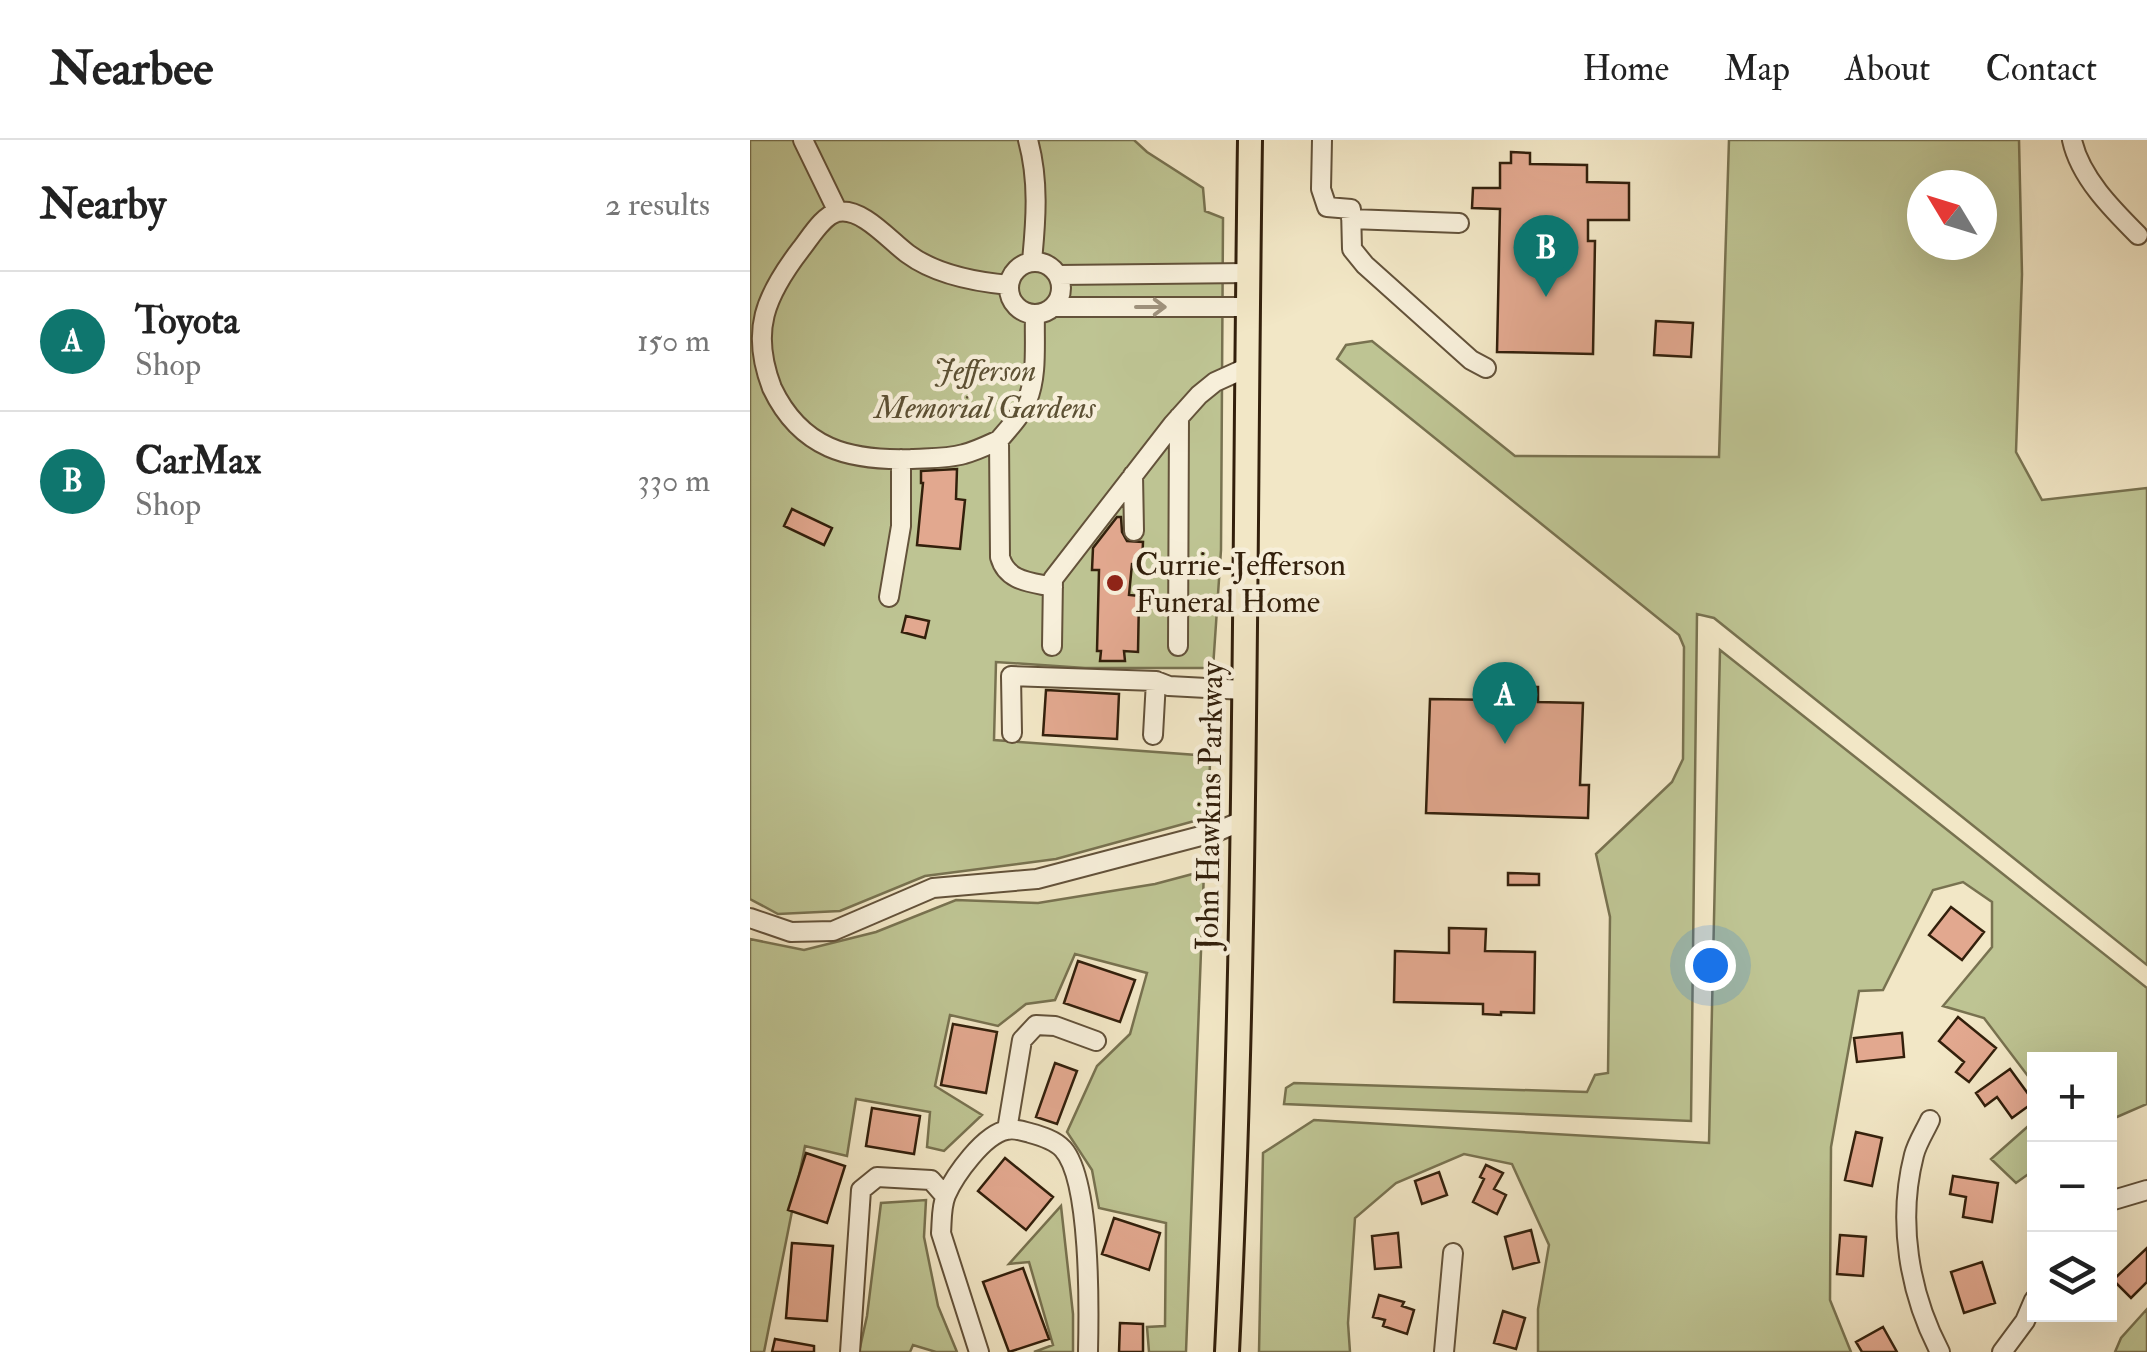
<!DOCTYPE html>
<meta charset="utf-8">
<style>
body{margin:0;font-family:"IM FELL Double Pica",serif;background:#f6f6f6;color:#222}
.controls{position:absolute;right:30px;bottom:30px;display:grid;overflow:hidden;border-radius:0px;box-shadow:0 10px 40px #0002}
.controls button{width:90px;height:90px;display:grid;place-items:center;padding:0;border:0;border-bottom:2px solid #e0e0e0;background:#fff;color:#222;font:50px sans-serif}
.compass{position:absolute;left:1157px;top:30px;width:90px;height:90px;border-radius:50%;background:#fff;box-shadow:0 10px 40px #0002;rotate:308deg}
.you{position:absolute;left:960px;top:825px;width:35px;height:35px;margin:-25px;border:8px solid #fff;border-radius:50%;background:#1a73e8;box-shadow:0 0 0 15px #1a73e833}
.badge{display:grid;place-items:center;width:65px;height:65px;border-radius:50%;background:#0f766e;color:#fff;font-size:32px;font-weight:700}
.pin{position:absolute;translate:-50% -82px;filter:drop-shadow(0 2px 5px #0008)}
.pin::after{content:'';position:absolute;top:52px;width:35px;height:30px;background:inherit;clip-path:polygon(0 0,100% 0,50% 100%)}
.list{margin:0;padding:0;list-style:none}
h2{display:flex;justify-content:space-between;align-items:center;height:130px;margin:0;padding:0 40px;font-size:42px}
h2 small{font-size:32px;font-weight:400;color:#767676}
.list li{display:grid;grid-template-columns:65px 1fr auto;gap:30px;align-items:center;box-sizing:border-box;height:140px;padding:0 40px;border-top:2px solid #e0e0e0}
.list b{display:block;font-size:38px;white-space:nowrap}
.list p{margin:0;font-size:32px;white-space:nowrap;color:#767676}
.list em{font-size:32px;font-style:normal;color:#767676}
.icon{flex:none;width:55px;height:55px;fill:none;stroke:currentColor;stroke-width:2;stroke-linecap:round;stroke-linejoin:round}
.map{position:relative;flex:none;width:1397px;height:1212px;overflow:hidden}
header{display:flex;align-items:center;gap:60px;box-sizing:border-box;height:140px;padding:0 50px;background:#fff;border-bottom:2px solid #e0e0e0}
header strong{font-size:48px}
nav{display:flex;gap:55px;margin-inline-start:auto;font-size:35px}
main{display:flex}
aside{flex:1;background:#fff}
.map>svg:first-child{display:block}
</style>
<header>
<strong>Nearbee</strong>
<nav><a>Home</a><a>Map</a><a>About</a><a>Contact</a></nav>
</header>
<main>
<aside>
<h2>Nearby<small>2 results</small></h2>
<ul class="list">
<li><span class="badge">A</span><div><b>Toyota</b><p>Shop</p></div><em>150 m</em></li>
<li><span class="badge">B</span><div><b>CarMax</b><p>Shop</p></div><em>330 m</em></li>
</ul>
</aside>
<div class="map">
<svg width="1397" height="1212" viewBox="0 0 1397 1212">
<rect width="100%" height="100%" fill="#f2e7c6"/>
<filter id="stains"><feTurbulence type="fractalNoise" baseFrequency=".002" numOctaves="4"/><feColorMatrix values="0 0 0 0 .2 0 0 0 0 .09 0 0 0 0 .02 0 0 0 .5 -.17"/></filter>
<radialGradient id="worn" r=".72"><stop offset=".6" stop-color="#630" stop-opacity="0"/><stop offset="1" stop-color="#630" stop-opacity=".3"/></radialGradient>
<path fill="#bec493" stroke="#787250" stroke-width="2.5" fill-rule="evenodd" d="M 0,0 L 384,0 L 397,12 L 453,48 L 455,71 L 473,78 L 471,410 L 463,528 L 335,528 L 246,522 L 244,600 L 460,616 L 459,677 L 306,719 L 175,736 L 90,771 L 28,774 L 0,759 Z
M 979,0 L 1269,0 L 1272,134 L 1266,312 L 1292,360 L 1397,348 L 1397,825 L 964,478 L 947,474 L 941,981 L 534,964 L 536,948 L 544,943 L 837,952 L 845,935 L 858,933 L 860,777 L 846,714 L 922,642 L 933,619 L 934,507 L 929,495 L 587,219 L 596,205 L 622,201 L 765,316 L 969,317 ZM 1172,45 L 1232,45 L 1232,105 L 1172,105 Z
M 970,510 L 1397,848 L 1397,964 L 1360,980 L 1360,919 L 1284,919 L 1284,944 L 1234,878 L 1193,866 L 1242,807 L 1242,762 L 1213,742 L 1183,750 L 1133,850 L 1109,851 L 1081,1007 L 1080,1160 L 1101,1212 L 788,1212 L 788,1169 L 799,1105 L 762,1024 L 714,1014 L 646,1043 L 605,1078 L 598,1183 L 600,1212 L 509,1212 L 513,1013 L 564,980 L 959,1003 Z
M 454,731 L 436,1212 L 399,1212 L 397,1187 L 415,1186 L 416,1083 L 349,1068 L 342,1030 L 317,992 L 347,926 L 380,894 L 397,833 L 325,814 L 305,860 L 276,864 L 248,886 L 200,875 L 185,946 L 232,975 L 194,1011 L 177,1007 L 180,972 L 106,959 L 97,1016 L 55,1006 L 14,1212 L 0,1212 L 0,799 L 54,810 L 126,792 L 206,760 L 288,763 L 405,744 Z
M 1284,981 L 1284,1030 L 1266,1043 L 1241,1019 Z
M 176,1060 L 174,1097 L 188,1166 L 207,1212 L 186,1212 L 163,1205 L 160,1212 L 109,1212 L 117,1176 L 131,1063 Z
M 311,1066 L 323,1174 L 323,1212 L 284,1212 L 303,1205 L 279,1122 L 259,1124 Z
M 1397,1169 L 1397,1212 L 1365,1212 L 1371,1198 Z"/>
<path fill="#e2a88f" stroke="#33200c" stroke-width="2.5" d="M 761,12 L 780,13 L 780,24 L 837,25 L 837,42 L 879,43 L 879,80 L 838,80 L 838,101 L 845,101 L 843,214 L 747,212 L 750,69 L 722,68 L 723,48 L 750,48 L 750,23 L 761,23 Z
M 906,181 L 943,183 L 941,217 L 904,215 Z
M 207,329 L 206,359 L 215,360 L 210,409 L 167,405 L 173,343 L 171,343 L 171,331 Z
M 42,369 L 82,388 L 74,405 L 34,386 Z
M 367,377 L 371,377 L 372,392 L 377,401 L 393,402 L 392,425 L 382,424 L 379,455 L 389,456 L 388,512 L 374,511 L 375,521 L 350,521 L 351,511 L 347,511 L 349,430 L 342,430 L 343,408 Z
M 156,476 L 179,481 L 175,498 L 152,492 Z
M 750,546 L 788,547 L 788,562 L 833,563 L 830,645 L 839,645 L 838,678 L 676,673 L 680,559 L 749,560 Z
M 296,550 L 369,554 L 367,599 L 293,595 Z
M 758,733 L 789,734 L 789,745 L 758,745 Z
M 1201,767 L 1234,792 L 1212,820 L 1179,795 Z
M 699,788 L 736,789 L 735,811 L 785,812 L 784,873 L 751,872 L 751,875 L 733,874 L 733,864 L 644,862 L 645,811 L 699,813 Z
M 328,821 L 385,840 L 370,882 L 314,863 Z
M 1208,877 L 1246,908 L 1219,942 L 1206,932 L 1214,922 L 1189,901 Z
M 203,884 L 247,892 L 236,953 L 191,945 Z
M 1152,893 L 1154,917 L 1107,922 L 1104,898 Z
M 305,923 L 327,931 L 307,984 L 286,977 Z
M 1260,929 L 1284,962 L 1262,978 L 1247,957 L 1235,966 L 1226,953 Z
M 122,968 L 170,976 L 164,1014 L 116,1006 Z
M 1106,992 L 1132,998 L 1122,1046 L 1095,1040 Z
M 56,1013 L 95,1026 L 77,1083 L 38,1070 Z
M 255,1018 L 303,1057 L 276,1090 L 228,1051 Z
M 736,1025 L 753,1033 L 744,1049 L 756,1055 L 747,1074 L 723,1062 L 734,1039 L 730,1037 Z
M 689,1032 L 697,1055 L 672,1064 L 665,1041 Z
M 1203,1036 L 1248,1043 L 1242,1082 L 1213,1077 L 1216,1057 L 1200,1054 Z
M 364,1078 L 410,1093 L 399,1130 L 352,1114 Z
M 781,1090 L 789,1122 L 763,1129 L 755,1097 Z
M 648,1093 L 651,1127 L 625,1129 L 622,1096 Z
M 1090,1095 L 1116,1097 L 1113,1136 L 1087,1134 Z
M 42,1103 L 83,1106 L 77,1181 L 36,1178 Z
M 1397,1108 L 1397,1142 L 1381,1158 L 1363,1140 Z
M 1232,1122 L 1245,1163 L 1214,1173 L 1201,1132 Z
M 273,1128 L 299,1199 L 259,1212 L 233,1142 Z
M 629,1155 L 654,1162 L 652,1166 L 664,1170 L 657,1194 L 633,1186 L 635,1180 L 623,1177 Z
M 753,1171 L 775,1178 L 766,1209 L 744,1203 Z
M 370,1183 L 393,1184 L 393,1212 L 369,1212 Z
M 1133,1187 L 1147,1212 L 1112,1212 L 1106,1202 Z
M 25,1199 L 64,1206 L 64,1212 L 22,1212 Z"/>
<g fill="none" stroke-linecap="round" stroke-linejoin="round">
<defs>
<path id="minor" d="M 53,0 L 88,72
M 278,0 C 289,40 286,80 282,121
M 572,0 L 571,49 L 577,67 L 601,69 L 602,109 L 615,125 L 721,220 L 736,228
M 1322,0 C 1330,37 1362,69 1388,95
M 601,79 L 709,83
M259 148a26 26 0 1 1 52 0a26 26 0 1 1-52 0Z
M 308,135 L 498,133
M 259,145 C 226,142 185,134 158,114 C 140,101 112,67 88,72 C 73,75 60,98 51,109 C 15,156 0,191 22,248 C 51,309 99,321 161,319 C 178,318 197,319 214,314 C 226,311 238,305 249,300 L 250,417 C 257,442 281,442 303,447
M 303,167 L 498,167
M 249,300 C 259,288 271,276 277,261 C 288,235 284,202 285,174
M 383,335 L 384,391
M 139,457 L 151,386 L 151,319
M 302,506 L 303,439 L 423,284 L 449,255 L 465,242 L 496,228
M 428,506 L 429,277
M 262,593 L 261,536 L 406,541 L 419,546 L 494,550
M 403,595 L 406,541
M 0,778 L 41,792 L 83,791 L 183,748 L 287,739 L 466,692 L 492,681
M 1180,980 C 1175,991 1167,1003 1164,1015 C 1147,1081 1159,1153 1190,1212
M 257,990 L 272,900 L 286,885 L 305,886 L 346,901
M 1360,1061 L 1397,1050
M 100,1212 L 111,1050 L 127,1037 L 181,1040 L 195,1056
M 229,1212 L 191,1093 C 192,1081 191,1067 196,1055 C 205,1035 234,994 257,990 C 264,988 273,991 280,993 C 291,996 305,1000 313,1009 C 341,1040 339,1169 338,1212
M 694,1212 L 703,1113
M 1252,1212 L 1275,1181 L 1284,1160"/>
<path id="major" d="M 477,1212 C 497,808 494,404 500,0"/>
</defs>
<use href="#minor" stroke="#63523a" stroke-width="22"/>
<use href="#major" stroke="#33200c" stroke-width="28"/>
<use href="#minor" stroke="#f7efda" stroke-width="18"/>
<use href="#major" stroke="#f2e7c6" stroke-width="22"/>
</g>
<defs><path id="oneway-shaft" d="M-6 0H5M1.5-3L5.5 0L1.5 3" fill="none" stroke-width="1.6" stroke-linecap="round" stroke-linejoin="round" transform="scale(2.5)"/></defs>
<use stroke="#9f927d" href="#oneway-shaft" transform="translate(401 167)"/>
<circle fill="#8f2418" stroke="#f7efda" stroke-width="4" cx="365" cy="443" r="10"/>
<g text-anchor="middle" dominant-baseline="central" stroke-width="9" stroke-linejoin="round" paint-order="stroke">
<g font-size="32" font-style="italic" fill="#5d5134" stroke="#f7efda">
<text x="235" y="231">Jefferson<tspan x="235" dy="37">Memorial Gardens</tspan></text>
</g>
<g font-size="32" fill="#33200c" stroke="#f7efda" text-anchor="start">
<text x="385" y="425">Currie-Jefferson<tspan x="385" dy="37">Funeral Home</tspan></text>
</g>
<g font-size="32" fill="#33200c" stroke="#f7efda">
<text transform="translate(460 666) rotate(-89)">John Hawkins Parkway</text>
</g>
</g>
<rect width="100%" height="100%" filter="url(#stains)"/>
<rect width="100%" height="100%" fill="url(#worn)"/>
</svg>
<div class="controls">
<button>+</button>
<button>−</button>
<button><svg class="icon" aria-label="layers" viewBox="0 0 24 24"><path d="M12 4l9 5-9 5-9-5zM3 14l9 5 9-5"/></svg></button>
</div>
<svg class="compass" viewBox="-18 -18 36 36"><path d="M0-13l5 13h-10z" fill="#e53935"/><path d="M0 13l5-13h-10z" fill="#767676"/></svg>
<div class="you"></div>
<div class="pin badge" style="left:755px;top:604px">A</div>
<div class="pin badge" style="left:796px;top:157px">B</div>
</div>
</main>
